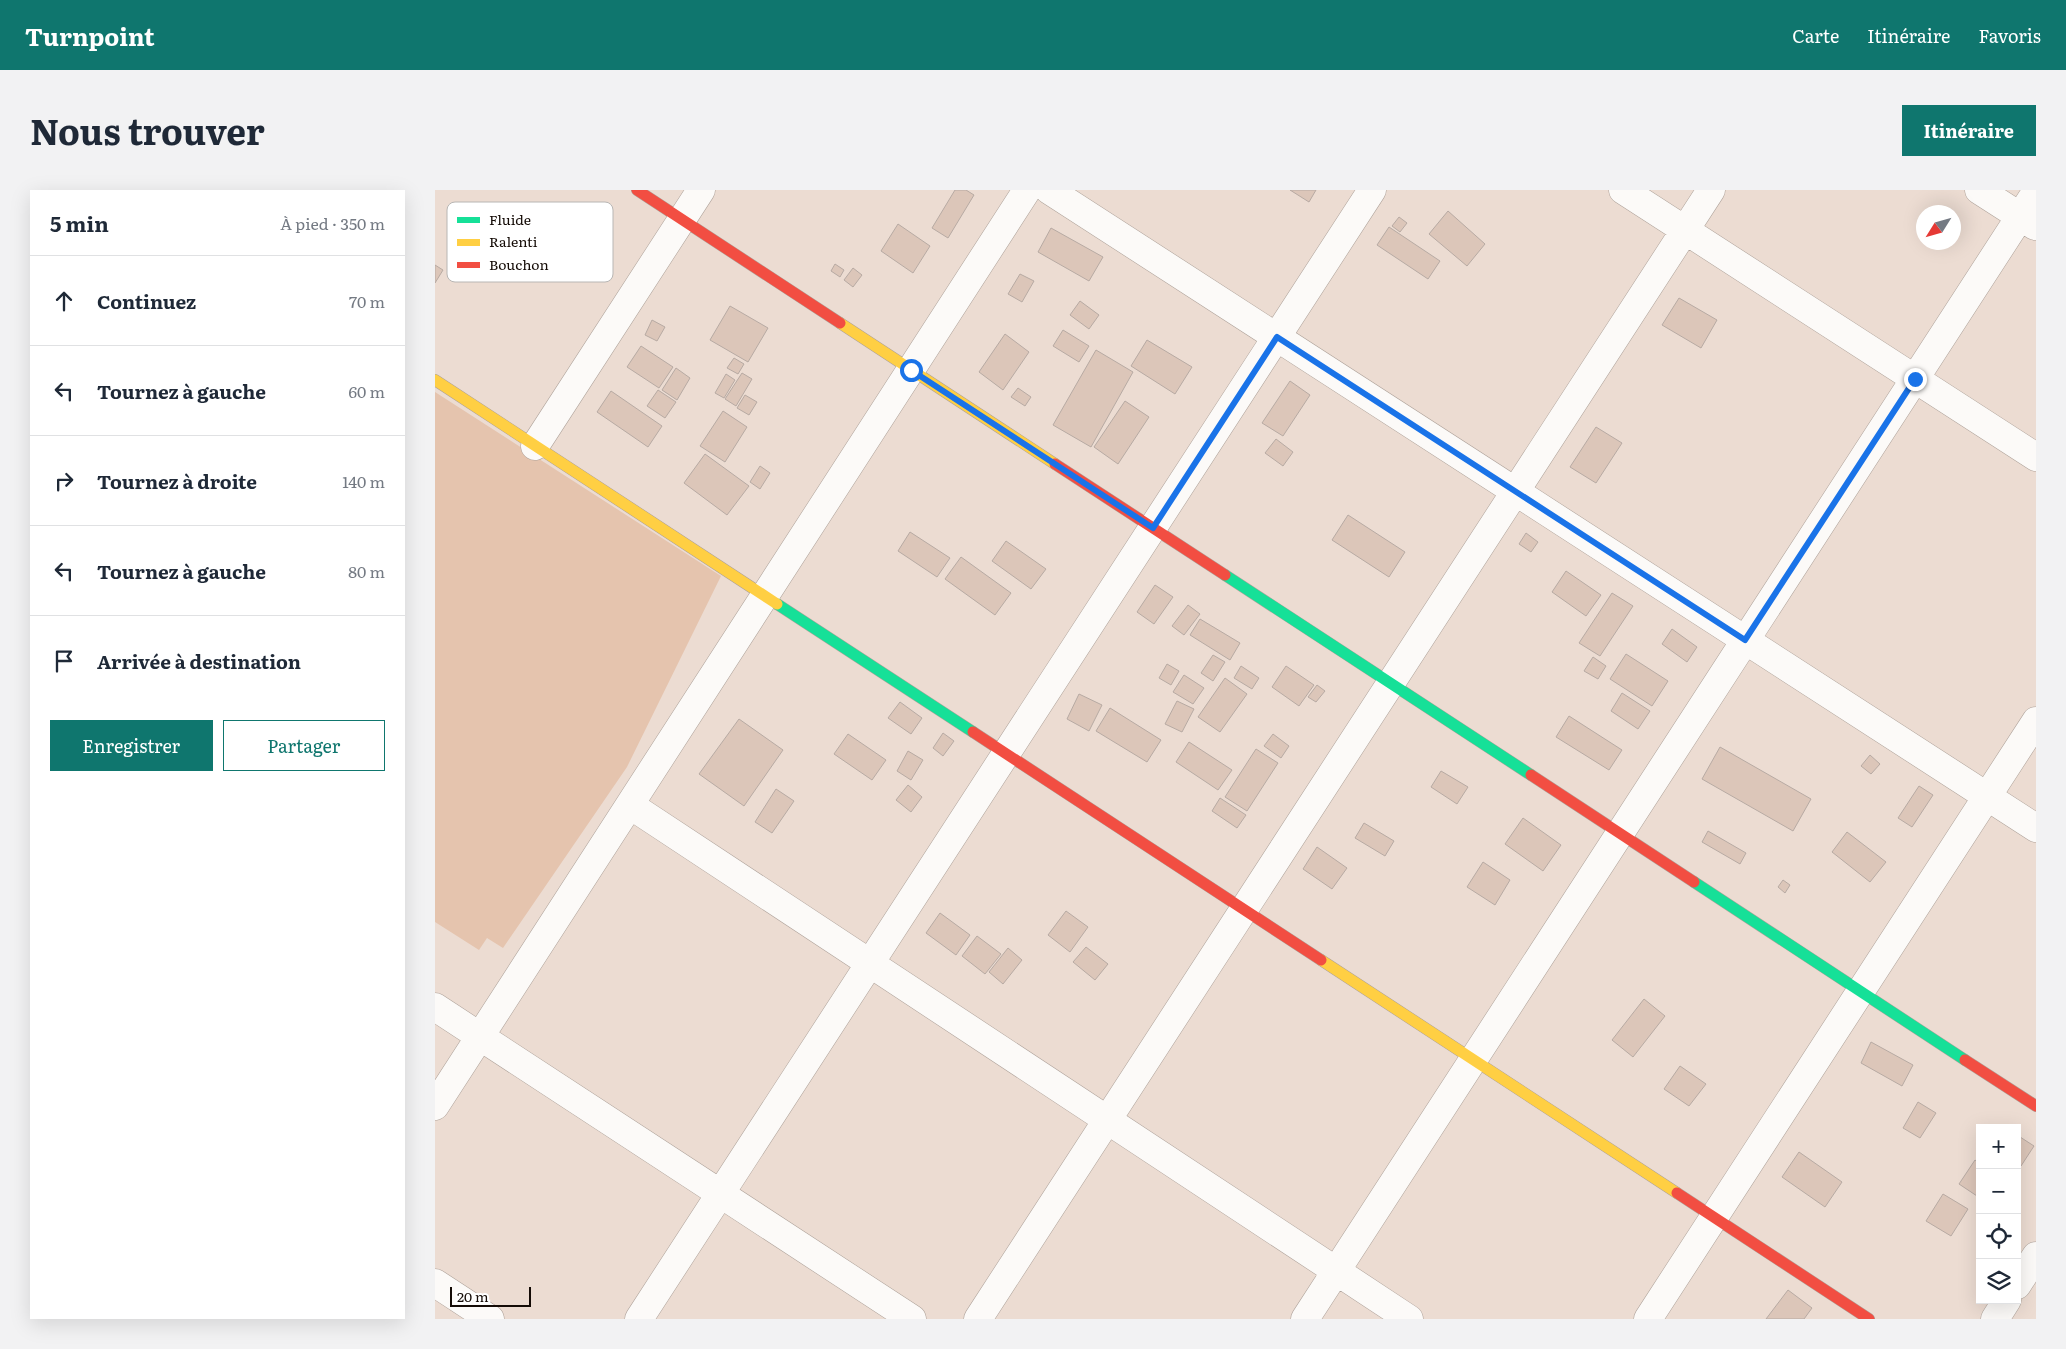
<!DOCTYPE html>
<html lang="fr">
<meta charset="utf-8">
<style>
body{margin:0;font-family:Literata,serif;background:#f2f2f3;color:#1f2937}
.controls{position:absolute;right:15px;bottom:15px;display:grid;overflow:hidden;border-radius:0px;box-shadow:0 5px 20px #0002}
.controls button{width:45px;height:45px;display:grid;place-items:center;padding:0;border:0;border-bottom:1px solid #e0e1e3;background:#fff;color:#1f2937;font:25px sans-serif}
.compass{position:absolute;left:1481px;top:15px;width:45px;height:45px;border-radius:50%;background:#fff;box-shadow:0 5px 20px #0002;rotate:233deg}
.scale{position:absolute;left:15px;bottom:12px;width:81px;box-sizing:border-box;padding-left:5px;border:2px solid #140b06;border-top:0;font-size:14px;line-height:18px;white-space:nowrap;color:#140b06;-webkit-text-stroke:4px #fff;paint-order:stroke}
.stop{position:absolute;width:15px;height:15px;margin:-11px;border:4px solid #1a73e8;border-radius:50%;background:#fff}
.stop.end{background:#1a73e8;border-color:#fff;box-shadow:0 1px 5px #0008}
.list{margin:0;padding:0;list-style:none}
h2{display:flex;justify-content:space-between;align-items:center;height:65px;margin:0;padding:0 20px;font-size:21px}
h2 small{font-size:16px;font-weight:400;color:#747a83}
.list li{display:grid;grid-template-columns:32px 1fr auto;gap:15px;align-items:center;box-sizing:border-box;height:90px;padding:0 20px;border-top:1px solid #e0e1e3}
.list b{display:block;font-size:19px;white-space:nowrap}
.list em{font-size:16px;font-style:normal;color:#747a83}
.actions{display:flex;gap:10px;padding:15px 20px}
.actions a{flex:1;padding:11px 0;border:1px solid #0f766e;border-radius:0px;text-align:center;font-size:18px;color:#0f766e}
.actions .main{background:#0f766e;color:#fff}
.icon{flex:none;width:28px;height:28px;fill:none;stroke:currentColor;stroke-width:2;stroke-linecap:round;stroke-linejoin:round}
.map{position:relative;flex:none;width:1601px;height:1129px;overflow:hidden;border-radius:0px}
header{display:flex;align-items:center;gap:30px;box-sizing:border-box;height:70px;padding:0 25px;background:#0f766e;color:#fff}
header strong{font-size:24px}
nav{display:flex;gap:28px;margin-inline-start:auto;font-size:18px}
.intro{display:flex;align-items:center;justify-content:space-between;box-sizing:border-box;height:120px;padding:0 30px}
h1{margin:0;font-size:35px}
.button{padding:12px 22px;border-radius:0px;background:#0f766e;color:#fff;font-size:18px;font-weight:700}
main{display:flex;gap:30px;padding:0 30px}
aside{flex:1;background:#fff;border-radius:0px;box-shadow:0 5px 20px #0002}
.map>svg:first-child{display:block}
</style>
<header>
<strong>Turnpoint</strong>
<nav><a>Carte</a><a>Itinéraire</a><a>Favoris</a></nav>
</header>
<div class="intro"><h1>Nous trouver</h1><a class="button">Itinéraire</a></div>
<main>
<aside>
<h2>5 min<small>À pied · 350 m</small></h2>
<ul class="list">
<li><svg class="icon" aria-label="ahead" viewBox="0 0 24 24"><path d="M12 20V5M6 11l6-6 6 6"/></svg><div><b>Continuez</b></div><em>70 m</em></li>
<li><svg class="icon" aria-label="left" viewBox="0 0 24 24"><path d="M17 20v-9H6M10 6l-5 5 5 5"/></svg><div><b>Tournez à gauche</b></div><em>60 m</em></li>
<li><svg class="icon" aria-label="right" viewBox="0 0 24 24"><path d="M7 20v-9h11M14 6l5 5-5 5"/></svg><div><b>Tournez à droite</b></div><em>140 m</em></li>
<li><svg class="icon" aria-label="left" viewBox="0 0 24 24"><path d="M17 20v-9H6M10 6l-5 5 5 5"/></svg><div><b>Tournez à gauche</b></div><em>80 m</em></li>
<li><svg class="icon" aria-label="arrive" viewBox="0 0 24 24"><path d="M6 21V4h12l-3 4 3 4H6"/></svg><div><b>Arrivée à destination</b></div></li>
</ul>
<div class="actions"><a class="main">Enregistrer</a><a>Partager</a></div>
</aside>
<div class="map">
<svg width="1601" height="1129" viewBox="0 0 1601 1129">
<rect width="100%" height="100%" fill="#ecdcd2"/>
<path fill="#e5c4ae" d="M 0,202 L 286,386 L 192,577 L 68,758 L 52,748 L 44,760 L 0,732 Z"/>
<path fill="#dcc6b9" stroke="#b7aaa3" d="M 520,0 L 531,0 L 539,5 L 513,48 L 497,38 Z
M 855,0 L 881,0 L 874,12 Z
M 1013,21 L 1050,54 L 1032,76 L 994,44 Z
M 964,27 L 972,33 L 965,42 L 957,36 Z
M 463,34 L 495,56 L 478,83 L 446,61 Z
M 954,37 L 1005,71 L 993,89 L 942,55 Z
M 616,38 L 668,67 L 654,91 L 603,62 Z
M 400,74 L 409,80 L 405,87 L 396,81 Z
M 0,75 L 8,80 L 0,93 Z
M 418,78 L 427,85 L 418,97 L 409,90 Z
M 585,84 L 599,91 L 587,112 L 573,104 Z
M 1244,108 L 1282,130 L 1266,158 L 1227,135 Z
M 645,111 L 664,125 L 654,139 L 635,125 Z
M 295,116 L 333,138 L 313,172 L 275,150 Z
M 217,130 L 230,137 L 222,151 L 210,145 Z
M 628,140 L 654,156 L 644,172 L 618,156 Z
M 570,144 L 594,162 L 568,200 L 544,182 Z
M 712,150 L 757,177 L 740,204 L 696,176 Z
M 206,156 L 238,177 L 224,198 L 192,177 Z
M 661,160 L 698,182 L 656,257 L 618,235 Z
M 299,168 L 309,174 L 303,184 L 292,178 Z
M 241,178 L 255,188 L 242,210 L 227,200 Z
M 307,183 L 317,189 L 301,216 L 290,209 Z
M 291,184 L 300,190 L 289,208 L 280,203 Z
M 855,191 L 875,205 L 848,246 L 827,233 Z
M 583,198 L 596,207 L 590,216 L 576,207 Z
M 223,200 L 241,212 L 230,228 L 212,216 Z
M 176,201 L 227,236 L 213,257 L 162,222 Z
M 310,205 L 322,212 L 314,225 L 302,218 Z
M 690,211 L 714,227 L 683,274 L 659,257 Z
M 288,221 L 312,237 L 290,272 L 265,256 Z
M 1161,237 L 1187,253 L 1161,293 L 1135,277 Z
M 841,249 L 858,262 L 848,276 L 830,263 Z
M 270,264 L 314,296 L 292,325 L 249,293 Z
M 325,276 L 335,283 L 325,299 L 315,292 Z
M 913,325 L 970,362 L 954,387 L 897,350 Z
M 475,342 L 515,368 L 502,387 L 463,361 Z
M 1091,343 L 1103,352 L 1096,362 L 1084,354 Z
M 571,351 L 611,379 L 596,399 L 557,371 Z
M 526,367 L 576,403 L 560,425 L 510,389 Z
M 1131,381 L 1166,405 L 1151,426 L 1117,402 Z
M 720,395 L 738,407 L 719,434 L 702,422 Z
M 1177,403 L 1198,416 L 1165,466 L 1144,453 Z
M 753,415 L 765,424 L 749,445 L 737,436 Z
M 765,429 L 805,453 L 795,470 L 755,445 Z
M 1237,439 L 1262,457 L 1252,472 L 1227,454 Z
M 1191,464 L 1233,491 L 1217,516 L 1175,489 Z
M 778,465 L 790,472 L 778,491 L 766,483 Z
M 1158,467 L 1171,476 L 1163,489 L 1149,481 Z
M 732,474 L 744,481 L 736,495 L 724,488 Z
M 806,476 L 824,488 L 817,499 L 799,488 Z
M 851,476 L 879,495 L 864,516 L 837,497 Z
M 749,485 L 769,498 L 758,514 L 738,502 Z
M 790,488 L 812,504 L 785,542 L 763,527 Z
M 882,495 L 890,501 L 881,512 L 873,507 Z
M 1187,503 L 1215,521 L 1203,539 L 1176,521 Z
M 644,504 L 667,515 L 654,541 L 632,529 Z
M 742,511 L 759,519 L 747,542 L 730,534 Z
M 465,512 L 487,528 L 476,544 L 453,528 Z
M 675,518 L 726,550 L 712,572 L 661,541 Z
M 1134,526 L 1187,560 L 1174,580 L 1121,547 Z
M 304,529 L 348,560 L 309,616 L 264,584 Z
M 508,543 L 519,551 L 508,566 L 498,558 Z
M 413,544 L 451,570 L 437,590 L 399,564 Z
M 838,544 L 854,556 L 846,568 L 829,556 Z
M 754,552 L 797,580 L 783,600 L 741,572 Z
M 1285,557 L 1376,609 L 1358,641 L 1267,589 Z
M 821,559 L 843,573 L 812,621 L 790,607 Z
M 473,561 L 488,570 L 476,590 L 462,581 Z
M 1435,565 L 1445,574 L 1436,584 L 1426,576 Z
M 1006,581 L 1033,597 L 1022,614 L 996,597 Z
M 473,595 L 487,607 L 476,622 L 461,610 Z
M 1484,596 L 1498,605 L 1477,637 L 1463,628 Z
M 341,599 L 359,611 L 337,643 L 320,632 Z
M 785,608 L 811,625 L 802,638 L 777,621 Z
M 1088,628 L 1126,655 L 1108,681 L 1070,654 Z
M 929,633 L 959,651 L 950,666 L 920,648 Z
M 1273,641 L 1311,663 L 1305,674 L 1267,652 Z
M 1412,642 L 1451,672 L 1435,692 L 1397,662 Z
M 882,657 L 912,678 L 897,699 L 868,679 Z
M 1048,672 L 1075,690 L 1060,715 L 1032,697 Z
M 1348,690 L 1355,695 L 1350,703 L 1343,697 Z
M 631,721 L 653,737 L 635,762 L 613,745 Z
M 505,723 L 535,745 L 521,765 L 491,743 Z
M 542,746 L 566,764 L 550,784 L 527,766 Z
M 651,757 L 673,774 L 660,790 L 638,772 Z
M 573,758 L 587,770 L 568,794 L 554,782 Z
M 1209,809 L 1230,826 L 1198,867 L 1177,850 Z
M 1436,852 L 1478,875 L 1467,896 L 1426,873 Z
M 1245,876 L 1271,894 L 1254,916 L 1229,899 Z
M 1483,912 L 1501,923 L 1485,948 L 1468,938 Z
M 1582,945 L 1599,956 L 1586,976 L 1582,974 Z
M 1364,962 L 1407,992 L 1390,1017 L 1347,987 Z
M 1540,970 L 1545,974 L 1545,1008 L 1524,994 Z
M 1508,1004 L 1533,1019 L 1516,1046 L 1491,1031 Z
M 1353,1100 L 1377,1118 L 1369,1129 L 1331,1129 Z"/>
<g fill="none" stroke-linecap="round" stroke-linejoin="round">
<defs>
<path id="street" d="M 614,0 L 1601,638
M 1188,0 L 1601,267
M 1544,0 L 1600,36
M 100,256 L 266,0
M 195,615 L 974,1129
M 0,817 L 477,1129
M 0,916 L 592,0
M 0,1093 L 55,1129
M 1582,1095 L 1601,1066
M 204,1129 L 937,0
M 543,1129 L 1276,0
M 870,1129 L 1601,2
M 1213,1129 L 1601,531
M 1560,1129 L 1572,1110"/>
<path id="fast" d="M 790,385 L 1096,585
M 342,414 L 538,542
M 1259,692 L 1530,870"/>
<path id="slow" d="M 405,133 L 620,274
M 0,190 L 342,414
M 886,770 L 1242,1003"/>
<path id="jam" d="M 202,0 L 405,133
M 620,274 L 790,385
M 538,542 L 886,770
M 1096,585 L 1259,692
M 1530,870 L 1601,916
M 1242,1003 L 1434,1129"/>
</defs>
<use href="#street" stroke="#aea29a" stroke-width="29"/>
<use href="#fast" stroke="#aea29a" stroke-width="12"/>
<use href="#slow" stroke="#aea29a" stroke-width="12"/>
<use href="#jam" stroke="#aea29a" stroke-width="12"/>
<use href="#street" stroke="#fcfaf8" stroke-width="28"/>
<use href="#fast" stroke="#16e098" stroke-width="11"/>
<use href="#slow" stroke="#ffcf43" stroke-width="11"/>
<use href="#jam" stroke="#f24e42" stroke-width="11"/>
</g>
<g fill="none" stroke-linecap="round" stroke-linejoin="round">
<path stroke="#1a73e8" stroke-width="6" d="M 476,180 L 718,338 L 842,147 L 1310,450 L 1480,189"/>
</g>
<rect x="12" y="12" width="166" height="80" rx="8" fill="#fff" stroke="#b8b6b4" stroke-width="1"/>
<rect x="22" y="27" width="23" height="6" fill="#16e098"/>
<rect x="22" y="49" width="23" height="7" fill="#ffcf43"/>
<rect x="22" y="72" width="23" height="6" fill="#f24e42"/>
<g font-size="14" fill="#140b06">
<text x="54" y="35">Fluide</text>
<text x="54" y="57">Ralenti</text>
<text x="54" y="80">Bouchon</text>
</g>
</svg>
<div class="controls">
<button>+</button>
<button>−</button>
<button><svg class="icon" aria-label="locate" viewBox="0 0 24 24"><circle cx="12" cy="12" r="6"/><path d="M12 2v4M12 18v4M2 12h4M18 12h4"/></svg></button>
<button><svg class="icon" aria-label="layers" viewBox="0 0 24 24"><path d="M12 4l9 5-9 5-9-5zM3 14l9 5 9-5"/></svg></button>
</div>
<svg class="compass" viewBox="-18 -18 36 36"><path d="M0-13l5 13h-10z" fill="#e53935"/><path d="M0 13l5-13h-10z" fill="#747a83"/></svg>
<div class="scale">20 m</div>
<div class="stop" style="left:476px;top:180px"></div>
<div class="stop end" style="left:1480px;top:189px"></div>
</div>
</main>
